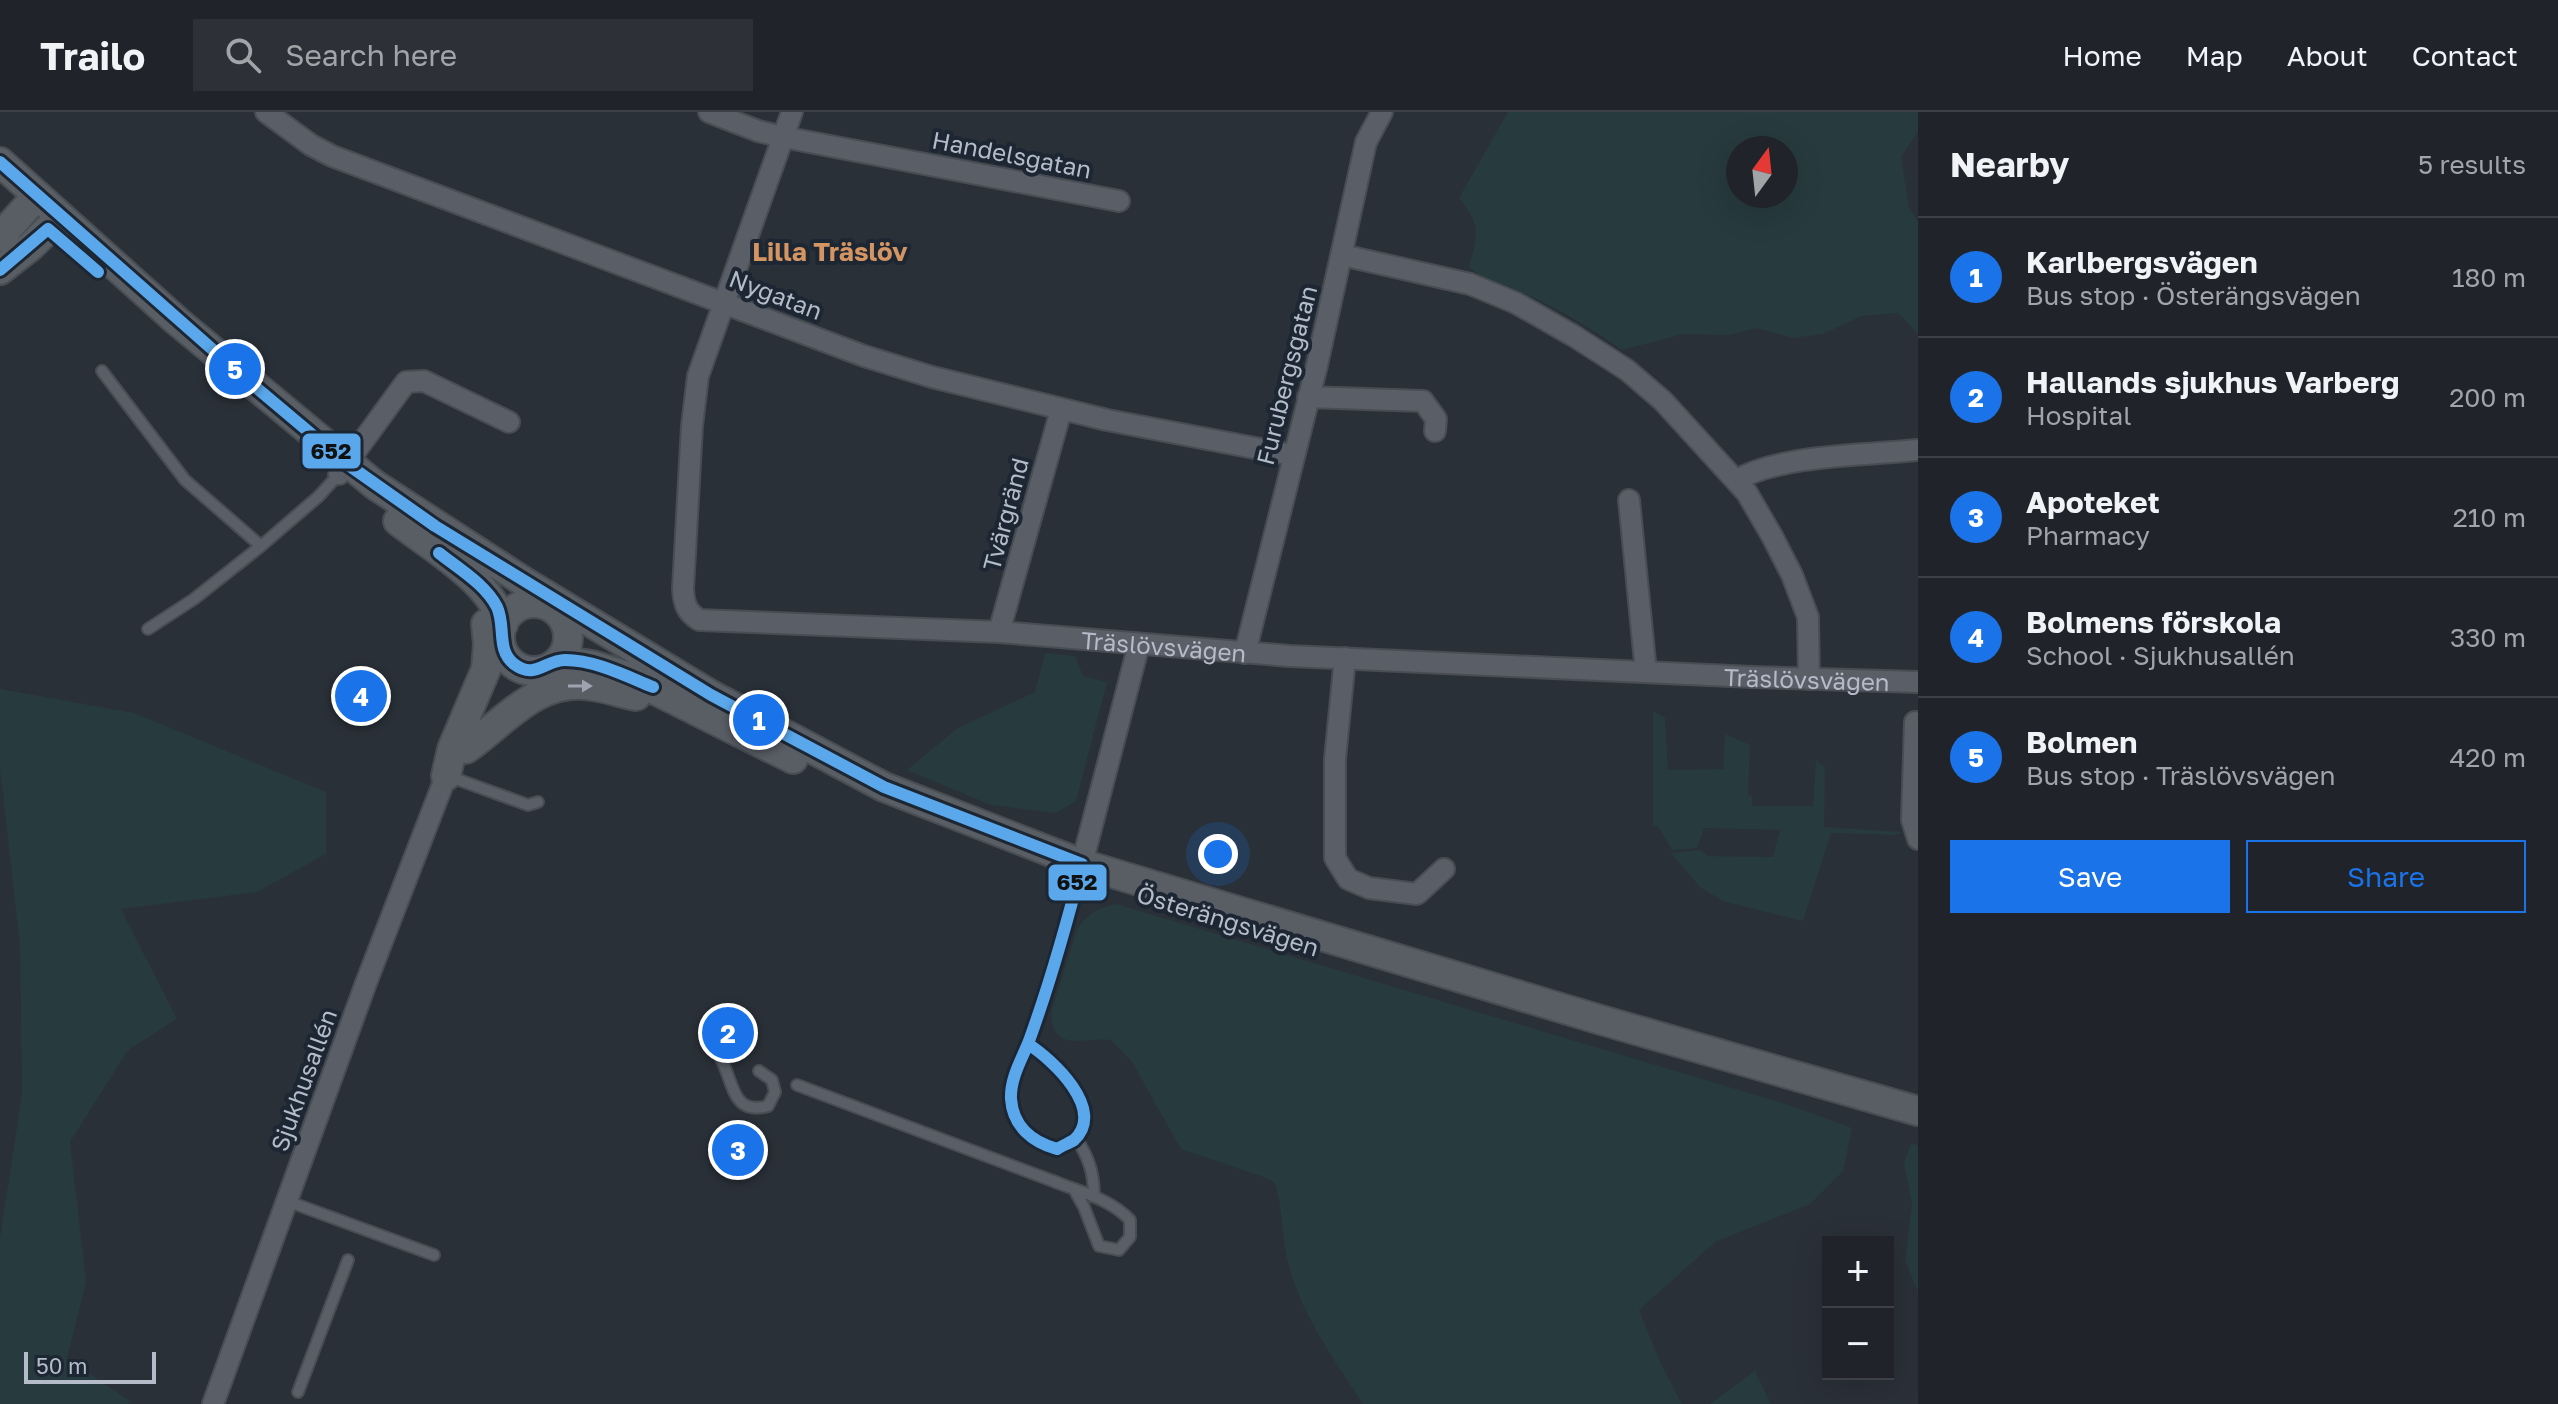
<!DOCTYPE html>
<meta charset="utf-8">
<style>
body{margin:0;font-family:"Golos Text",sans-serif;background:#2d3036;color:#f1f3f6}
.controls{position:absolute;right:24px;bottom:24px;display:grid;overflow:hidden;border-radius:0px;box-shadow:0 8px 32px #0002}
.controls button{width:72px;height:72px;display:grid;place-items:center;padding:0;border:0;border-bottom:2px solid #3d4147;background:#20242a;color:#f1f3f6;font:40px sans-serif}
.compass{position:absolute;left:1726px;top:24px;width:72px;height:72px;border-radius:50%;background:#20242a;box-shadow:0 8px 32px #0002;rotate:15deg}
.scale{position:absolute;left:24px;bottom:20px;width:132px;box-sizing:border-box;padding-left:8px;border:4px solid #b4bcc9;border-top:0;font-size:22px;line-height:28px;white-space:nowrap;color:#b4bcc9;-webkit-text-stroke:6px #1d2633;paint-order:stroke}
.you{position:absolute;left:1218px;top:742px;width:28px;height:28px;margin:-20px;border:6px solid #fff;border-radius:50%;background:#1a73e8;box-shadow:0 0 0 12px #1a73e833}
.badge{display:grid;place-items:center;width:52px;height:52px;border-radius:50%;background:#1a73e8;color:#fff;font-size:26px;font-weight:700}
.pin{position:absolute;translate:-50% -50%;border:4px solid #fff;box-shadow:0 2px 8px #0006}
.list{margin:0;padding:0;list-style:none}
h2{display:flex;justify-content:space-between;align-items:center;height:104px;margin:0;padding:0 32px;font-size:34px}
h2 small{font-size:26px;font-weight:400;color:#a2a4a8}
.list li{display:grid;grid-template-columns:52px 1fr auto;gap:24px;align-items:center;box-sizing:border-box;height:120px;padding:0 32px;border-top:2px solid #3d4147}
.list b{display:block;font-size:30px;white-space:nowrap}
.list p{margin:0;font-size:26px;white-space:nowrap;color:#a2a4a8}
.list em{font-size:26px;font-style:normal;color:#a2a4a8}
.actions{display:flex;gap:16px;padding:24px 32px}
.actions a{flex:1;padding:18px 0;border:2px solid #1a73e8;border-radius:0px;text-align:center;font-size:28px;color:#1a73e8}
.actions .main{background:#1a73e8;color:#fff}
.icon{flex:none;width:44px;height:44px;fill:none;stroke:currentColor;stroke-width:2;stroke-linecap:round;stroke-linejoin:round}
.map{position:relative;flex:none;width:1918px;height:1292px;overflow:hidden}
header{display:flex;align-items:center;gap:48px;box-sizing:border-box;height:112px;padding:0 40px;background:#20242a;border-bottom:2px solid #3d4147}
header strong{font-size:38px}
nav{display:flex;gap:44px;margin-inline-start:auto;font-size:28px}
.search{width:560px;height:72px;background:#2d3036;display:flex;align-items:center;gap:20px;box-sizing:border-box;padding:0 28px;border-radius:0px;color:#a2a4a8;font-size:30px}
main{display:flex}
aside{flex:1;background:#20242a}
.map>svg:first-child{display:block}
</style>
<header>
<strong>Trailo</strong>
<div class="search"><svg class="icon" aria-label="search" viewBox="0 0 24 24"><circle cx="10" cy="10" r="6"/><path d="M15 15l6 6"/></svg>Search here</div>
<nav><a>Home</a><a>Map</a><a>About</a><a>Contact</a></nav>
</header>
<main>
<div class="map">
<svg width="1918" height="1292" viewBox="0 0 1918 1292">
<rect width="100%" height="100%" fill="#2a3038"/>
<path fill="#273a3e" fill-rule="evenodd" d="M 1508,0 L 1918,0 L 1918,19 L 1901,45 L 1909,96 L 1918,109 L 1918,222 L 1898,201 L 1861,204 L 1823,222 L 1793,226 L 1757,216 L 1728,223 L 1683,222 L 1622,238 C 1589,215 1556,195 1519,179 C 1501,171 1483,169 1469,155 C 1478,122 1481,113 1459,86 ZM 1738,36 L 1786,36 L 1786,84 L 1738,84 Z
M 1045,541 L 1075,544 L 1083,564 L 1107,570 L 1076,689 L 1056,701 L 991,693 L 907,658 L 958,616 L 1035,580 Z
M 0,577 L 134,601 L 326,680 L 326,742 L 257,780 L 121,797 L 177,907 L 128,938 L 70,1030 L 86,1170 L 67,1246 L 131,1290 L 128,1292 L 0,1292 L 0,1125 L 22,983 L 20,833 L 0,657 Z
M 1653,599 L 1665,606 L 1668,658 L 1723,657 L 1725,622 L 1750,633 L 1748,683 L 1752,685 L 1752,694 L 1813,694 L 1816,648 L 1825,655 L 1824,715 L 1902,720 L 1896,723 L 1831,721 L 1803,809 L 1723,789 L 1700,775 L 1671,741 L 1699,738 L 1708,744 L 1773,745 L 1780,718 L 1704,716 L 1697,736 L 1672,738 L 1658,714 L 1653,714 Z
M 1116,792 L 1789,993 L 1852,1016 L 1843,1059 L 1810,1092 L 1715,1130 L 1639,1198 L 1661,1252 L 1682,1292 L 1363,1292 C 1334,1247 1301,1203 1288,1150 C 1281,1124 1283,1096 1275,1071 L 1264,1065 L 1181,1037 L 1132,950 L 1111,928 C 1085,925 1053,942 1051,901 L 1077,817 C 1088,801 1098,796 1116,792 Z
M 1911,1031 L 1918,1033 L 1918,1180 L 1905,1149 L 1912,1092 L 1904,1051 Z
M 1755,1259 L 1771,1292 L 1710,1292 Z"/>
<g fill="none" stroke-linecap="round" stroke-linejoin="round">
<defs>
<path id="lane" d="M 102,259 L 185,368 L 261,434 L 319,384 L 339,362
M 148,517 L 194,487 L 261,434
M 448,664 L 528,693 L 538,690
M 1028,932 C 1062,949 1117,1016 1057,1037 C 1031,1032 1013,1015 1011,987 C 1010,967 1023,947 1029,929 C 1046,874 1062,818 1079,763
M 720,945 C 734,969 731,1004 768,994 L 775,980 L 772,968 L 759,959
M 797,973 L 1053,1069 C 1080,1080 1111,1087 1130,1108 L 1130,1125 L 1119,1138 L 1099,1134 L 1084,1095 L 1074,1077
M 1076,1026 C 1089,1046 1094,1061 1094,1085
M 287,1089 L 434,1143
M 298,1280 L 348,1148"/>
<g id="street">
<path d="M 266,0 L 311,33 L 332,44 L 864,244 L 932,265 L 1107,308 L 1292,343"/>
<path d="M 709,0 L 758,19 L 783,25 L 1119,89"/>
<path id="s1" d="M 792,0 L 698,264 L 692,314 L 683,477 C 684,492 686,499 699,508 L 999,520 L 1290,544 L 1753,565 L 1918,570"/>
<path d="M 1342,143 L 1470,172 L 1516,191 L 1574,224 L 1627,258 L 1663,289 L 1747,381 L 1772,424 L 1792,463 L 1808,505 L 1809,567"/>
<path d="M 1308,285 L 1423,289 L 1436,307 L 1435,319"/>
<path d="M 339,362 L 406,270 L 424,269 L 509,310"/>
<path d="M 1737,368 C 1779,343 1867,343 1918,338"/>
<path d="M 1629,388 L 1646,560"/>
<path d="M 999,520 L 1061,298"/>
<path d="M 1245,541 L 1317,253 L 1366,30 L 1382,0"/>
<path d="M 1345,546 L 1335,647 L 1335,746 L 1348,767 L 1369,776 L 1417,782 L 1444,757"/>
<path d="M 1915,610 L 1912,708 L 1918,727"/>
<path d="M 1079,763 L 1139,532"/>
<path d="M 213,1292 L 366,871 L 446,664"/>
</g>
<path id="secondary" d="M 0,50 L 177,209 L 375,373 L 526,471 L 711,583 L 884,675 L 1082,752 L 1601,908 L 1918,999
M 0,125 L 37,84
M 0,158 L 31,134 L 60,105
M 398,409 C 432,436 492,469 503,513
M500 525a34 34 0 1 1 68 0a34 34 0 1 1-68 0Z
M 559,548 L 592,553 L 627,564 L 793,647
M 486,557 L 488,532 L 486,512
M 466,637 C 506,609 538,565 592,574 C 607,576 621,581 636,584
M 446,664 L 452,637 L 492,543"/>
</defs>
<use href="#lane" stroke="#484c53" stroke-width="14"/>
<use href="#street" stroke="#484c53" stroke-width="24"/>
<use href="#secondary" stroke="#484c53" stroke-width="32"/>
<use href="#lane" stroke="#5a5e66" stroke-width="10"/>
<use href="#street" stroke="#5a5e66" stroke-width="20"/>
<use href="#secondary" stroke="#595d64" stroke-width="28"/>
<defs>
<path id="bus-1" d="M 0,50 L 246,267 L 347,352 L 435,414 L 711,583 L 884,675 L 1082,752 C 1067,811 1050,871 1029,929 C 1022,947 1010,966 1011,987 C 1013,1014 1032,1030 1057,1037 C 1062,1034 1069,1031 1074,1028 C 1107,998 1052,947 1028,932
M 0,158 L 48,117 L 98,160
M 439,441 C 459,457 485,472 497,495 C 506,514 496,538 514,552 C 535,568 545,548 565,548 C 595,548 626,564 653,575"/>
</defs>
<use href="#bus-1" stroke="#1d2633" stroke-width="18"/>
<use href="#bus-1" stroke="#5aa8eb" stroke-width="12"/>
</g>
<defs><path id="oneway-solid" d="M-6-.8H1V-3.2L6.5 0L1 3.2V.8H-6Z" transform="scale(2)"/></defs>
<use fill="#9da4b0" href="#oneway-solid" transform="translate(580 574)"/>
<g text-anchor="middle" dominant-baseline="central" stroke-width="8" stroke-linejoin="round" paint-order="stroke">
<g font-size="24" fill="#b4bcc9" stroke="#1d2633">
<text transform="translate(1012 42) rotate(11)">Handelsgatan</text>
<text transform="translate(776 182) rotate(21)">Nygatan</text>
<text transform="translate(1286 263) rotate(-76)">Furubergsgatan</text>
<text transform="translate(1005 402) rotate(-75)">Tvärgränd</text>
<text stroke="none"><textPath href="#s1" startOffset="996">Träslövsvägen</textPath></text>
<text stroke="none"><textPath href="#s1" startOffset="1640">Träslövsvägen</textPath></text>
<text transform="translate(1228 808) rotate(17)">Österängsvägen</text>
<text transform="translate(303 968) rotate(-70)">Sjukhusallén</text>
</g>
<g font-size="26" font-weight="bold" fill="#d59563" stroke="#1d2633">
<text x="830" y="139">Lilla Träslöv</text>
</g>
</g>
<g stroke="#1d2633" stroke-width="3">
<rect x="301" y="320" width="61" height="38" rx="8" fill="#5aa8eb"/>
<rect x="1047" y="751" width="61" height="39" rx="8" fill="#5aa8eb"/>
</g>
<g font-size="22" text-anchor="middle" font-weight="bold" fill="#111">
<text x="331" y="347">652</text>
<text x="1077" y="778">652</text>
</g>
</svg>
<div class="controls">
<button>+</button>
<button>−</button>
</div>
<svg class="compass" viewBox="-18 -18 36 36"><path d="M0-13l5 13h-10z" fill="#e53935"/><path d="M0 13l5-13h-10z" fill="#a2a4a8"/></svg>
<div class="scale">50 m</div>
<div class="you"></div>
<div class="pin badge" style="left:759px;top:608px">1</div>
<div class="pin badge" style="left:728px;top:921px">2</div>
<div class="pin badge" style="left:738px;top:1038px">3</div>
<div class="pin badge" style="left:361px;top:584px">4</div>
<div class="pin badge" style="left:235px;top:257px">5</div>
</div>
<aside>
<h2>Nearby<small>5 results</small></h2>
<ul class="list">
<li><span class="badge">1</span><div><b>Karlbergsvägen</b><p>Bus stop · Österängsvägen</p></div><em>180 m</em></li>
<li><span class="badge">2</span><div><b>Hallands sjukhus Varberg</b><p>Hospital</p></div><em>200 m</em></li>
<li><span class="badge">3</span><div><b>Apoteket</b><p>Pharmacy</p></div><em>210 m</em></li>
<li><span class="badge">4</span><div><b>Bolmens förskola</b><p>School · Sjukhusallén</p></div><em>330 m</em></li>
<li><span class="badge">5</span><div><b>Bolmen</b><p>Bus stop · Träslövsvägen</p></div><em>420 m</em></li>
</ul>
<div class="actions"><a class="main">Save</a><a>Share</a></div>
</aside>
</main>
